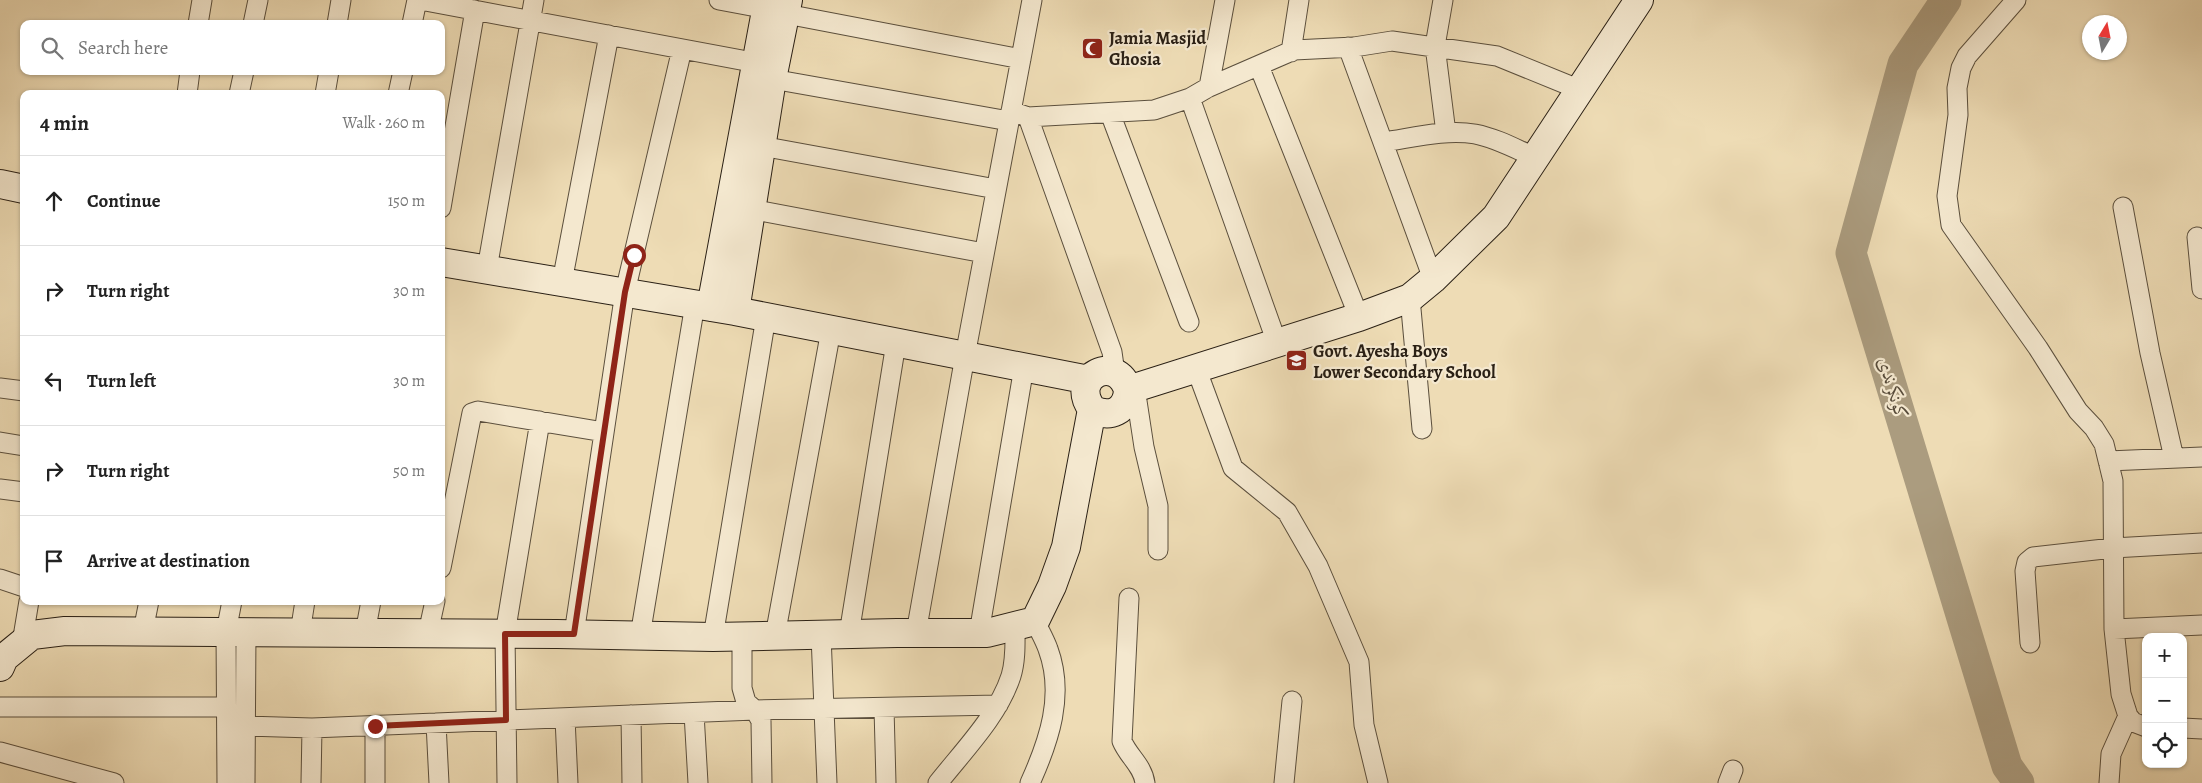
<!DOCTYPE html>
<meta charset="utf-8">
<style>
body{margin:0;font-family:Alegreya,Amiri,serif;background:#f2f2f2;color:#222}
.controls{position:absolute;right:15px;bottom:15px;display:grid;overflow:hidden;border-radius:10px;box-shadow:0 1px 4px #0004}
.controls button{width:45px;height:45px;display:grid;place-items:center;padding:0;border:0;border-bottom:1px solid #e0e0e0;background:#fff;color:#222;font:25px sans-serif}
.compass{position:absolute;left:2082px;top:15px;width:45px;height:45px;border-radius:50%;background:#fff;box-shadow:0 1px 4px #0004;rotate:10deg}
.stop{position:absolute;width:15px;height:15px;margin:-11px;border:4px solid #8f2418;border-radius:50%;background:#fff}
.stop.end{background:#8f2418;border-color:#fff;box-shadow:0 1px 5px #0008}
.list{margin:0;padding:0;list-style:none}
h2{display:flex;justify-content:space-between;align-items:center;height:65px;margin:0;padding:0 20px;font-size:21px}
h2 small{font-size:16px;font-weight:400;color:#767676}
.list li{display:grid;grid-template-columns:32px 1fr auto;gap:15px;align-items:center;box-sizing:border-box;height:90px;padding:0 20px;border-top:1px solid #e0e0e0}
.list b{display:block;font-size:19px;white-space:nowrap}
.list em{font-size:16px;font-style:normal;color:#767676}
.icon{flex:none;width:28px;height:28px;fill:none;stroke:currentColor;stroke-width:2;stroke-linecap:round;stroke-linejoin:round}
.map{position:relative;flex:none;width:2202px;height:783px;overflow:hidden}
.search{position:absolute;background:#fff;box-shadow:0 1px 4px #0004;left:20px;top:20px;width:425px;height:55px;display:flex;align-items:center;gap:12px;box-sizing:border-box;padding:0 18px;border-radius:10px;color:#767676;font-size:19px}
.panel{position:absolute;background:#fff;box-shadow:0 1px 4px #0004;left:20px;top:90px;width:425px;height:515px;border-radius:10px}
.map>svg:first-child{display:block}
</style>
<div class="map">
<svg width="2202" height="783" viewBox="0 0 2202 783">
<rect width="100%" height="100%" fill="#eedcb5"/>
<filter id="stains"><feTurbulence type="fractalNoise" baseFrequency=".004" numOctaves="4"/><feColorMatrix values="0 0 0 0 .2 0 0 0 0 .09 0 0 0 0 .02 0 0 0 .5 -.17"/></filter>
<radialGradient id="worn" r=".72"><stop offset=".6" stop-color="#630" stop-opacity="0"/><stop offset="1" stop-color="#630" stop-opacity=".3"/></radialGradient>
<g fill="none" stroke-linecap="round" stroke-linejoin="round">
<path stroke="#ab9c7f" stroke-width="31" d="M 1946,0 L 1903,64 L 1851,253 L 2007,766 L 2019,783"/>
<defs>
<path id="street" d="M 420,0 L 768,65
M 719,0 L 767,9
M 1443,0 L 1435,46 L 1446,133
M 2016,0 L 1967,56 L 1961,68 L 1957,88 L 1958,115 L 1947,196 L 1951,225 L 2038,348 L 2078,411 L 2094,428 L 2104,444 L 2113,481 L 2114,629 L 2121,694 L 2128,716 L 2133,722 L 2146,727
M 786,14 L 1021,59
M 198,24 L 202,0
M 253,24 L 258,0
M 337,24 L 341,0
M 412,24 L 417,0
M 1348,47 L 1433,279
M 1291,52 L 1299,0
M 1259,66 L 1359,317
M 772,79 L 1009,121
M 1209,87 L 1225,0
M 187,94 L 190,71
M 239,94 L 244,71
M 325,94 L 329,71
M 398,94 L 403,71
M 1190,98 L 1277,343
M 1011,111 L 1028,117 L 1154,110 L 1190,98 L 1209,87 L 1294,50 L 1354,47 L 1392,41 L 1497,56 L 1578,89
M 1110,113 L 1189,322
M 1028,117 L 1112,352 L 1115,373
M 1383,142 C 1412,138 1445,129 1475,134 C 1496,138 1516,149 1536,158
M 761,146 L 996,189
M 2123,207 L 2150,353 L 2174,458
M 441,208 L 475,10
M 750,209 L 984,253
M 2197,237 L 2202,289
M 487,269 L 534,0
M 562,282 L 609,35
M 1410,298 L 1422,429
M 1196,368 L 1233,468 L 1287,512 L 1318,566 L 1359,662 L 1364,725 L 1378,783
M 0,388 L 24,391
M 1135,388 L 1144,447 L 1158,506 L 1158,550
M 0,442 L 24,446
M 2108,461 L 2202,457
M 0,489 L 24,492
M 441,568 L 472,413 L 478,411 L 604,432
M 0,579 L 24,587
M 1129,598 L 1122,741 C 1128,756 1143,766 1145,783
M 2114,629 L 2202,625
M 143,631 L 149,601
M 300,633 L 305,601
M 365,633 L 371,601
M 428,633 L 435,601
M 916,633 L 965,356 L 1032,0
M 979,633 L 1024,367
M 574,634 L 625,292 L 682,49
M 849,634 L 896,343
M 821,635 L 827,783
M 640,636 L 695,304
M 775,636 L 831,330
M 713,637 L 766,317
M 742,637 L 742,688 L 746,702 L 755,710 L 761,721 L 762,783
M 22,643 L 29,601
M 2030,643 L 2025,571 L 2027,562 L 2033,557 L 2113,548 L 2202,543
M 0,707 L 227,707
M 884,708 L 886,783
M 694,713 L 698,783
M 631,715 L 632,783
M 565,718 L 568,783
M 436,723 L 439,783
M 246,726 L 312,728 L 755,710 L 998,705
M 375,726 L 375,783
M 2183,728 L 2202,729
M 0,752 L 114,783
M 227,783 L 226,632 L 232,601
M 245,783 L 246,632
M 311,783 L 312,728
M 507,783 L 505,634 L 540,421
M 938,783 C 964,750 998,716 1011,676 C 1016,660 1015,642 1015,626
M 1030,783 C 1049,741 1065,695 1048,649 C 1045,640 1039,630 1035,621
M 1284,783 L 1292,701
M 1728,783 L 1733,770
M 2109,783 L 2111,754 L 2128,716"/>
<path id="secondary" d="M 0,184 L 24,189
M 441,262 L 735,311 L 1089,380
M 711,307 L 768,0
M 735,311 L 772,79 L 788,0
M 1128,390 L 1359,317 L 1410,298 L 1433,279 L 1496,217 L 1639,0
M 0,667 L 4,658 L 32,635 L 65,631 L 557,634 L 713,637 L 897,633 L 987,633 L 1035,621 L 1052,586 L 1066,547 L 1092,409 C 1068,376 1117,353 1128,390 C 1127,411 1110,419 1092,409"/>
</defs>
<use href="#street" stroke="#5b4f3d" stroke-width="21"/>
<use href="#secondary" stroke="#2a2015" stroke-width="30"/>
<use href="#street" stroke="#f4e8cf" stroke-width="19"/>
<use href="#secondary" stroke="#f4e8cf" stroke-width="28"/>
</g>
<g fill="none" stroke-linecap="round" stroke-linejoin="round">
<path stroke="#8f2418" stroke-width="6" d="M 375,726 L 506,720 L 505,634 L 574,634 L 625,292 L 634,255"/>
</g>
<defs>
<symbol id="mosque-square" viewBox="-11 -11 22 22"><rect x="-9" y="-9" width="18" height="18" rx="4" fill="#8f2418" stroke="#f4e8cf"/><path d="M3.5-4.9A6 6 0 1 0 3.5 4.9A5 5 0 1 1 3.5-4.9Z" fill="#fff"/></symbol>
<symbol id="university-square" viewBox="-11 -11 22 22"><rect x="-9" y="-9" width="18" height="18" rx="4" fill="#8f2418" stroke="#f4e8cf"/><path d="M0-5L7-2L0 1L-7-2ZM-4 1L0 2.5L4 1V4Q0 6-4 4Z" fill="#fff"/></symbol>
</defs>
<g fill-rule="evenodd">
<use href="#mosque-square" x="1080" y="36" width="25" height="25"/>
<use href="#university-square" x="1284" y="348" width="25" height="25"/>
</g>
<g text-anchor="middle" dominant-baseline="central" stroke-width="4.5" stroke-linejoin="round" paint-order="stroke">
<g font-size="18" font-weight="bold" fill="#2a2015" stroke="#f4e8cf" text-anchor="start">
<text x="1109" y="38">Jamia Masjid<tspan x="1109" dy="21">Ghosia</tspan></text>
<text x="1313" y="351">Govt. Ayesha Boys<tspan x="1313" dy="21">Lower Secondary School</tspan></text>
</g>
<g font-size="19" font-style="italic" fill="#574b3a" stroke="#f4e8cf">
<text transform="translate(1893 389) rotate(73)">کونکر ندی</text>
</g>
</g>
<rect width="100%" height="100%" filter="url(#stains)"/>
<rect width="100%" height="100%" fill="url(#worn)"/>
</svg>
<div class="controls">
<button>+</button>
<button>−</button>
<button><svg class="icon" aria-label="locate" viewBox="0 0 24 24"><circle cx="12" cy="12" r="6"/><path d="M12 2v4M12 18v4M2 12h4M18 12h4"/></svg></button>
</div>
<svg class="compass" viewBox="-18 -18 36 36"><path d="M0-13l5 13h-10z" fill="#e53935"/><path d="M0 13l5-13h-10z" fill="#767676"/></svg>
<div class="stop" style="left:634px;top:255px"></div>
<div class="stop end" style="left:375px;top:726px"></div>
<div class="search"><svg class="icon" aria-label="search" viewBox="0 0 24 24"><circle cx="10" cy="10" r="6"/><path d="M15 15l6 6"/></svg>Search here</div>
<section class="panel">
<h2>4 min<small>Walk · 260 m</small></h2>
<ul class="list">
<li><svg class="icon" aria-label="ahead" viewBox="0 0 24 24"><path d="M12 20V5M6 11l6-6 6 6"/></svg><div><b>Continue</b></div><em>150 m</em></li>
<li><svg class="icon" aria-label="right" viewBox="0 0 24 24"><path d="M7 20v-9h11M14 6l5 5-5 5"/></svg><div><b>Turn right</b></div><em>30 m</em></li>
<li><svg class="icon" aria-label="left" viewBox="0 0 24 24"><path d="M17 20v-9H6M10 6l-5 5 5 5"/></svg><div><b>Turn left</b></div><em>30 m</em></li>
<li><svg class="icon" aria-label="right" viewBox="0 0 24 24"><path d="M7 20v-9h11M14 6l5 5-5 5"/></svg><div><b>Turn right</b></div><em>50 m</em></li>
<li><svg class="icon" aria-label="arrive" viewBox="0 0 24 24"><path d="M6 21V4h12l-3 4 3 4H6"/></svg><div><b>Arrive at destination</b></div></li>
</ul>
</section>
</div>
